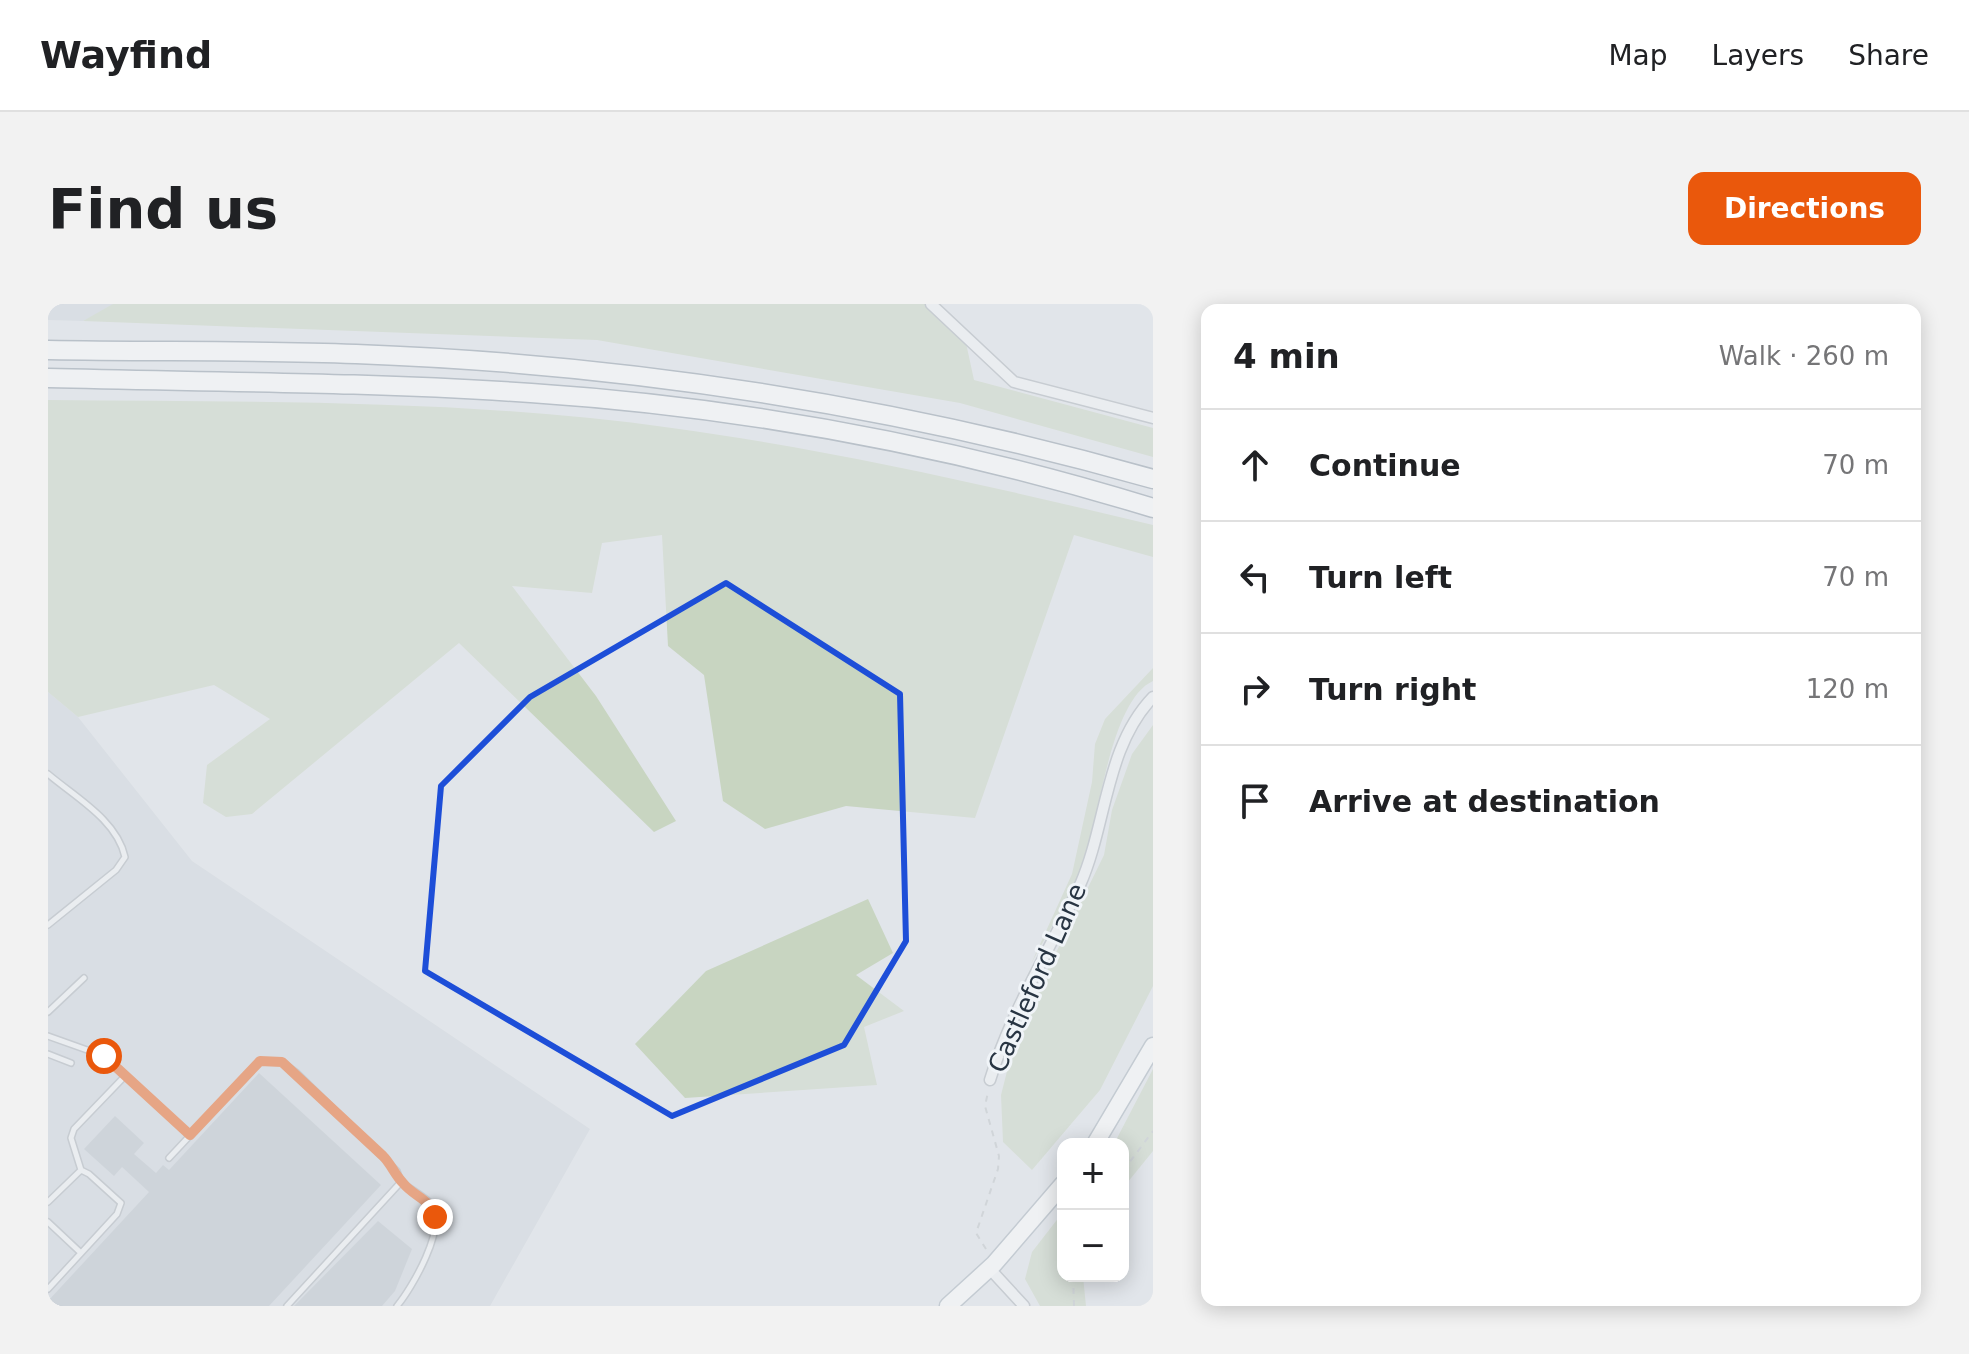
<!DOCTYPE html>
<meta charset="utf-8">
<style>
body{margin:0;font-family:"DejaVu Sans",sans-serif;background:#f2f2f2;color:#202124}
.controls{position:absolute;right:24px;bottom:24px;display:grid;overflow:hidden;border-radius:16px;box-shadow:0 4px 20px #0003}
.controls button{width:72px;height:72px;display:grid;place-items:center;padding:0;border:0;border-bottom:2px solid #e0e0e0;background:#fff;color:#202124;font:40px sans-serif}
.stop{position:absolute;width:24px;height:24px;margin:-18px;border:6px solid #ea580c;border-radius:50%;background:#fff}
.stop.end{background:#ea580c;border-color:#fff;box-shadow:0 2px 8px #0008}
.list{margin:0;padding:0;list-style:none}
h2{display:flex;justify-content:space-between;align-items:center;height:104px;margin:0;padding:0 32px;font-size:34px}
h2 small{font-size:26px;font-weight:400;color:#757577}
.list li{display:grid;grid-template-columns:52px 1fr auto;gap:24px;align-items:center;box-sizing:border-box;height:112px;padding:0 32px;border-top:2px solid #e0e0e0}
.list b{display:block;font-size:30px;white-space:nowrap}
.list em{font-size:26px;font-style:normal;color:#757577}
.icon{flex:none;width:44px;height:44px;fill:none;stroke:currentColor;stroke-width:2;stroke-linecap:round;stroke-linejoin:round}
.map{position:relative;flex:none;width:1105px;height:1002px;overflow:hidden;border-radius:16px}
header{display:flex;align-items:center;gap:48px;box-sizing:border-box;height:112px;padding:0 40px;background:#fff;border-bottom:2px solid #e0e0e0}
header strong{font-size:38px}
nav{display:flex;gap:44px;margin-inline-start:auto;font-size:28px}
.intro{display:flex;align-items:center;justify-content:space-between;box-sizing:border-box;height:192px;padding:0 48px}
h1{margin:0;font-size:56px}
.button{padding:20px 36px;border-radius:16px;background:#ea580c;color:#fff;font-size:28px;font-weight:700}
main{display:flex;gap:48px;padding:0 48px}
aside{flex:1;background:#fff;border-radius:16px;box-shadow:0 4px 20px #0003}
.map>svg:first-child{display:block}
</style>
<header>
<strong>Wayfind</strong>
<nav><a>Map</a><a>Layers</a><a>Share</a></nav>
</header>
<div class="intro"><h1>Find us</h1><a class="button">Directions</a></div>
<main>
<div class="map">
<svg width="1105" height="1002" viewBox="0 0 1105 1002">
<rect width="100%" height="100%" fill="#e1e5ea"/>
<path fill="#ced5dd" d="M 0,0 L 65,0 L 67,2 L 35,17 L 0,16 Z
M 0,388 L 30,413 L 144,557 L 542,825 L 442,1002 L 0,1002 Z"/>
<path fill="#c8d5c1" d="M 65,0 L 885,0 L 918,39 L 926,76 L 1105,124 L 1105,153 L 912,99 L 549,36 L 35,17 Z
M 0,96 C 207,98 418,95 624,124 C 786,146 946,183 1105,221 L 1105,253 L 1026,231 L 927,514 L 798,502 L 717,525 L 675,497 L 656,371 L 620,342 L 614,231 L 554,239 L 544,289 L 464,282 L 548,392 L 628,517 L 606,528 L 411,339 L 204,510 L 178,513 L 155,499 L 159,461 L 222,415 L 166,381 L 30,413 L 0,388 Z
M 1105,364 L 1105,377 C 1063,396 1052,509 1038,550 C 1026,588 1002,624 983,660 L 1024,570 L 1044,478 L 1047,440 L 1057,415 Z
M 1105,421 L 1105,682 L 1052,786 L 984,866 L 955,838 L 953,791 L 969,728 L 1056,551 L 1064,506 L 1084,450 Z
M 820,595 L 845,649 L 808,671 L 856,707 L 816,723 L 829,781 L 637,794 L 587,740 L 658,667 Z
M 1105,765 L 1105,847 L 1075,884 L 1075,840 L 1066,840 Z
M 1015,908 L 1015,972 L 1035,972 L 1038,1002 L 992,1002 L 977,975 L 984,948 Z"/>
<path fill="#b7bfc8" d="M 211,769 L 333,881 L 221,1002 L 0,1002 L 0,997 L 101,888 L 74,863 L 66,872 L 36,845 L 67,812 L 96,839 L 86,850 L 108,869 L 115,861 L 121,866 Z
M 330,917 L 364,945 L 347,987 L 334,1002 L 246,1002 Z"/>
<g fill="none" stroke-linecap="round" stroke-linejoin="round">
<defs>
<path id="service" d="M 0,470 C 27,493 69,516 77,553 L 68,566 L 0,621
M 0,708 L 36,674
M 0,732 L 56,752 L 77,772
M 0,750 L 23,759
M 121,854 L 212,757 L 234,758 L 249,769 L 349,867 L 353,878 L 239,1002
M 33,866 L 23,834 L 26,825 L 77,772 L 142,831
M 0,898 L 33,866 L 41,870 L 73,899 L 69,910 L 0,985
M 0,918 L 33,949
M 349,1002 C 364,984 399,924 384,901 C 378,893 362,885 353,878"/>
<path id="minor" d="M 883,0 L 966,78 L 1105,114
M 942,776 C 963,707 1002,646 1032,581 C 1059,520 1057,443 1105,393
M 942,965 L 976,1002"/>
<path id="primary" d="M 1047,840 L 1105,742
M 900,1002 L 946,960 L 1015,880"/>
<path id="motorway" d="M 0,46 C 103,48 205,46 308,50 C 578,60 845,101 1105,175
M 0,74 C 161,78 322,78 483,89 C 693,103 904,142 1105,204"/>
</defs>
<use href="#service" stroke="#a6adb5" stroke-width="8"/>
<use href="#minor" stroke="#a6adb5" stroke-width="13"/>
<use href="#primary" stroke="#9fabb7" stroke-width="19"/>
<use href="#motorway" stroke="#8794a2" stroke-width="21"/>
<path stroke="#bbc0c5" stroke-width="2" stroke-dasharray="6 6" stroke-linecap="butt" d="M 1075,867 L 1105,827
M 938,945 L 928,929 L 950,865 L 951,852 L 937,802 L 940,788
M 1025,972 L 1026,1002"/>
<use href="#service" stroke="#f4f6f8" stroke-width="5"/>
<use href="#minor" stroke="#f4f6f8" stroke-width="10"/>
<use href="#primary" stroke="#fff" stroke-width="16"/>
<use href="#motorway" stroke="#fff" stroke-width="18"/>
</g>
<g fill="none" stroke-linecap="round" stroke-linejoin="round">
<path stroke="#ea580c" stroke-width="10" d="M 56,752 L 142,831 L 212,757 L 234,758 L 335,852 C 343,860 347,871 355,879 C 366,893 382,894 387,913"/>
</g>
<path d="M0 0H1105V1002H0ZM 678,279 L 852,390 L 858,637 L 796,741 L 624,812 L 377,667 L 393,482 L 482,393 Z" fill="#e1e5ea" fill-opacity=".55" fill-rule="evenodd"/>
<path fill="none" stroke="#1d4ed8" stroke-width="6" stroke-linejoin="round" d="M 678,279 L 852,390 L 858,637 L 796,741 L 624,812 L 377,667 L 393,482 L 482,393 Z"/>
<g text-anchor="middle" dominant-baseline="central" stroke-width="6" stroke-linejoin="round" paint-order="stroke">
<g font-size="26" fill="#283543" stroke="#f0f4f8">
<text transform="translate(989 674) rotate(-66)">Castleford Lane</text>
</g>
</g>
</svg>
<div class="controls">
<button>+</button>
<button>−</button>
</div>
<div class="stop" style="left:56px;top:752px"></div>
<div class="stop end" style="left:387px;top:913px"></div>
</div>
<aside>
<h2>4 min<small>Walk · 260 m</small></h2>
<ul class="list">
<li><svg class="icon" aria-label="ahead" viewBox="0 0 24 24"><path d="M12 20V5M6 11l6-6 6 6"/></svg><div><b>Continue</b></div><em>70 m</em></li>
<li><svg class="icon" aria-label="left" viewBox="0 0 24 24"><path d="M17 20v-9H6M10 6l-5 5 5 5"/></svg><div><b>Turn left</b></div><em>70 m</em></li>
<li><svg class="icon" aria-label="right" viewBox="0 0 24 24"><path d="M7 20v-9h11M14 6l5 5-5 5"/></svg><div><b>Turn right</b></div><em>120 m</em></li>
<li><svg class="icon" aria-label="arrive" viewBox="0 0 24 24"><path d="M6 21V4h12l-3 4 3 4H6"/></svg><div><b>Arrive at destination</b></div></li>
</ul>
</aside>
</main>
